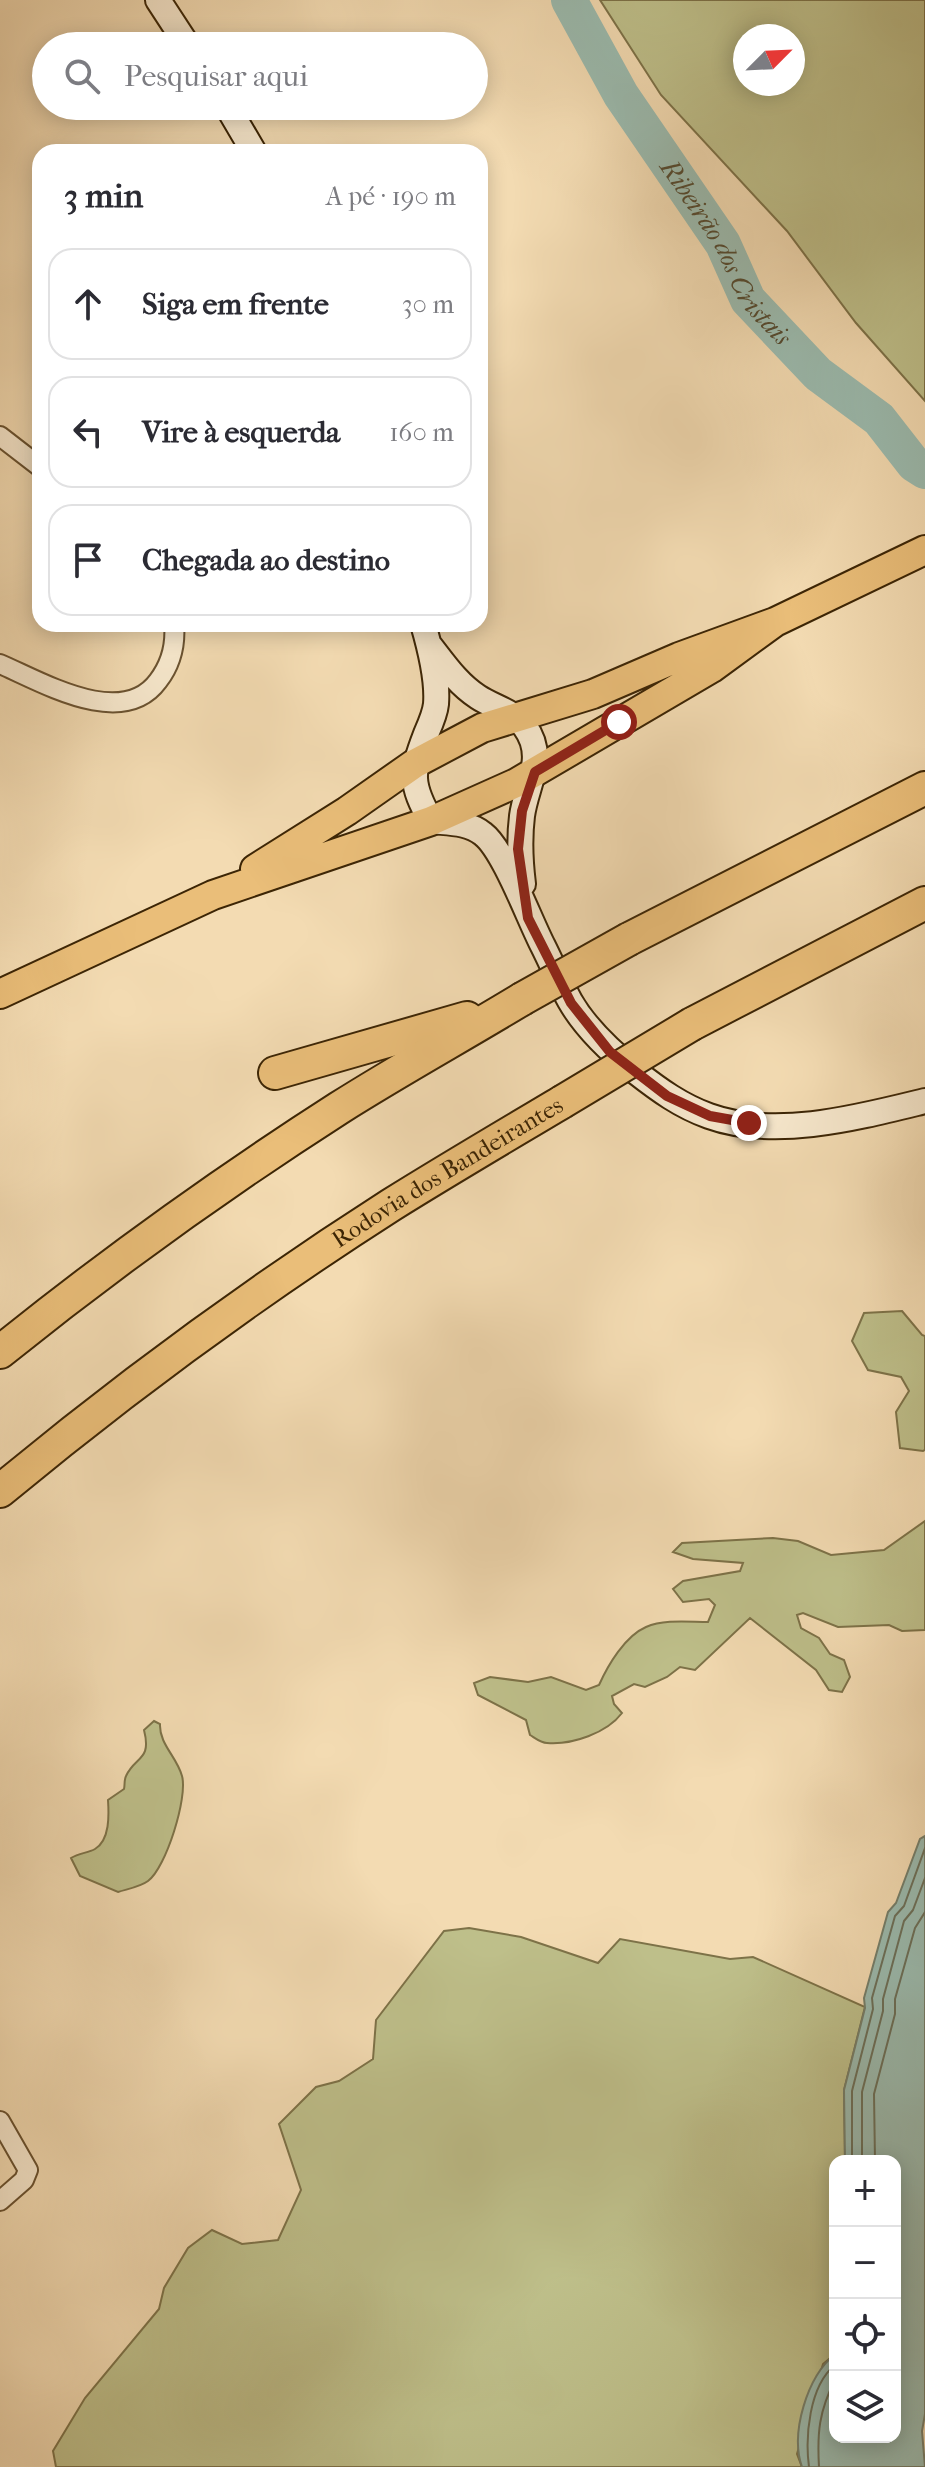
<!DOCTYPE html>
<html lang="pt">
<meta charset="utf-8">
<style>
body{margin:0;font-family:"IM FELL French Canon",serif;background:#f7f7f7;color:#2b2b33}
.controls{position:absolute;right:24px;bottom:24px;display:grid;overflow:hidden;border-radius:16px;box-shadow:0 4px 20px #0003}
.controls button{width:72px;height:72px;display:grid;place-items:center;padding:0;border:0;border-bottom:2px solid #e1e1e2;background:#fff;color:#2b2b33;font:40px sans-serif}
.compass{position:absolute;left:733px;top:24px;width:72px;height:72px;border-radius:50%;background:#fff;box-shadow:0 4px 20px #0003;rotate:66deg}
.stop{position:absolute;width:24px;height:24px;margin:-18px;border:6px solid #8f2418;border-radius:50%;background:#fff}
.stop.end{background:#8f2418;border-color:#fff;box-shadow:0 2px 8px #0008}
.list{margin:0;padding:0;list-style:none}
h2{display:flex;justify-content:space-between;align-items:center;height:104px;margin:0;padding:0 32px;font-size:34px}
h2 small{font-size:26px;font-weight:400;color:#7c7c81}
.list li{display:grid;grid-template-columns:52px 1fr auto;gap:24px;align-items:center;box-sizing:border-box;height:112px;margin:0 16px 16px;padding:0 16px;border:2px solid #e1e1e2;border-radius:24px}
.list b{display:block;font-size:30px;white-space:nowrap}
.list em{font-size:26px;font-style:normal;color:#7c7c81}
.icon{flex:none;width:44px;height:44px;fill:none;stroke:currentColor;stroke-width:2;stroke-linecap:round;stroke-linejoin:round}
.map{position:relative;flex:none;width:925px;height:2467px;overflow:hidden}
.search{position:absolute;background:#fff;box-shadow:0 4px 20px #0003;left:32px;top:32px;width:456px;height:88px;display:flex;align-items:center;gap:20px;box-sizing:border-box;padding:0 28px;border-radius:44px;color:#7c7c81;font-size:30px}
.panel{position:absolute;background:#fff;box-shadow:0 4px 20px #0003;left:32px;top:144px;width:456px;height:488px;border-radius:24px}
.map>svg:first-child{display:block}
</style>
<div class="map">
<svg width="925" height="2467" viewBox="0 0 925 2467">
<rect width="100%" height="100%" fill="#f3dbb2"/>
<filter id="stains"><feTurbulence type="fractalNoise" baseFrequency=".0025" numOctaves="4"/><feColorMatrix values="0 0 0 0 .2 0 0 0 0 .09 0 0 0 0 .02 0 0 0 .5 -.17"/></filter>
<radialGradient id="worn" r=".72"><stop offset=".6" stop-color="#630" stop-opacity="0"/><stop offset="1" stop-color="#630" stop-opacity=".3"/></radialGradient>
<path fill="#bebf8a" stroke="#7d7248" stroke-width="2" fill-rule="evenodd" d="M 600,0 L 925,0 L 925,401 L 856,323 L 787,231 L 661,95 ZM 793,36 L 793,84 L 745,84 L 745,36 Z
M 902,1311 L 922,1335 L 925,1336 L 925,1450 L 923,1451 L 900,1448 L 896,1412 L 909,1391 L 901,1377 L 868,1370 L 852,1341 L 864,1313 Z
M 925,1521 L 925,1630 L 902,1631 L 889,1625 L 838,1627 L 803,1613 L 797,1615 L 801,1628 L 819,1638 L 830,1654 L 844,1660 L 850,1677 L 842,1692 L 829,1690 L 816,1670 L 750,1618 L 695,1670 L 680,1667 L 667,1677 L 645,1687 L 634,1684 L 612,1696 L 614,1704 L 622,1713 C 607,1733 572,1745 547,1743 C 541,1743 535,1738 530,1735 L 526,1720 L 478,1695 L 474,1683 L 490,1677 L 528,1682 L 551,1677 L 586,1690 L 599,1685 C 608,1665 625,1636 646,1627 C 664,1619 689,1622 708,1622 L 715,1605 L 709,1599 L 683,1602 L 673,1589 L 683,1581 L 740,1571 L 743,1563 L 693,1559 L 673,1552 L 682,1543 L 773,1538 L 798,1541 L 831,1555 L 884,1550 Z
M 154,1721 L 160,1724 C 159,1744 177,1757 182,1776 C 188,1797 166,1868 148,1881 C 140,1887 127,1889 118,1892 L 80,1876 L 71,1858 C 79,1853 88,1853 95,1849 C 110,1840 109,1815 108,1800 L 124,1789 C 125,1785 124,1780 126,1776 C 135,1756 152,1761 144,1730 Z
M 469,1928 L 521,1937 L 598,1963 L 620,1939 L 730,1959 L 753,1957 L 865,2007 L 844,2090 L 845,2161 L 835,2161 L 835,2354 L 823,2364 L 797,2454 L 802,2467 L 56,2467 L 53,2451 L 85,2398 L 159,2309 L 164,2288 L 188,2248 L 212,2230 L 242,2244 L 278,2240 L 301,2190 L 279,2124 L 316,2087 L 339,2081 L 373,2059 L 376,2020 L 444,1931 Z"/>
<path fill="#9bbbaf" stroke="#757f6b" stroke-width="2" d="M 925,1836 L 925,2414 L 922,2431 L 925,2467 L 802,2467 C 790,2433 807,2377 835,2354 L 835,2437 L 895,2437 L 895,2161 L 845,2161 L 844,2090 L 865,2008 L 864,1998 L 888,1912 L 896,1903 L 920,1839 Z"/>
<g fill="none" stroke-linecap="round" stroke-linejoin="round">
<path stroke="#6c705a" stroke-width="2" d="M 852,2161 L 852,2091 L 873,2009 L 872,1998 L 895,1916 L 904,1906 L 925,1848
M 862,2161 L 862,2092 L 883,2011 L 883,1999 L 904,1921 L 913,1910 L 925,1878
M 875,2161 L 874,2094 L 895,2014 L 895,1999 L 915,1928 L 925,1912
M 809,2467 C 805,2437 809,2386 835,2365
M 819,2467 C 817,2433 819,2411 835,2380"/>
<path stroke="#9bbbaf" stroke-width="36" id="s1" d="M 569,0 L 621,95 L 723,244 L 748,300 L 818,374 L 879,419 L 914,464 L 925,471"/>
<defs>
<path id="street" d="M 0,436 L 40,467
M 0,664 C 42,682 122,730 158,681 C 171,664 176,646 174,624
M 0,2121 L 28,2170 L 24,2180 L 0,2201"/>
<path id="secondary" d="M 158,0 L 188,46
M 227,106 L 254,152
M 423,624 C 430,648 438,678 436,704 C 435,714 430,725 426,734 C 411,773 410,784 431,821 C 449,823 468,822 483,834 C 504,850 529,919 543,946 C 552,964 560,983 570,1001 C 586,1029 611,1052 636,1072 C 659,1090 681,1106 709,1116 C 775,1140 860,1117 925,1101
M 431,647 C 445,665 458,684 478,697 C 493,707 513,711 525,727 C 547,757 526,785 522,816 C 519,840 520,860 523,884"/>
<path id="primary" d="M 255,869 L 347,811 L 414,764 L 482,728 L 593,694 L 679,657 L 775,622 L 925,550
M 0,994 L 213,895 L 431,821 L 516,783 L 712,668 L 775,622"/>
<g id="highway">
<path d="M 629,939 L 925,788"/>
<path d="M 692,1024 L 925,903"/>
<path d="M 275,1073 L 467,1018"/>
<path d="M 0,1352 C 108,1265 222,1183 339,1108 C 399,1070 461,1036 522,999"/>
<path id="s2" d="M 0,1491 C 124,1388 255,1292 391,1205 C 447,1170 505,1136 562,1102"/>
</g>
</defs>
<use href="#street" stroke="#6a5230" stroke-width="22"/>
<use href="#secondary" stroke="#3c2505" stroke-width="28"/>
<use href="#primary" stroke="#3c2505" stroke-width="32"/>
<use href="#highway" stroke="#3c2505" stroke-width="36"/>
<use href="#street" stroke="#f7e8cd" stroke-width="18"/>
<use href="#secondary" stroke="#f7e8cd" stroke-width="24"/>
<use href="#primary" stroke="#eabe79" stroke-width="28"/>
<use href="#highway" stroke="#eabe79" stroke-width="32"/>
<defs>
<path id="highway-bridge" d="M 522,999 L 629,939
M 562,1102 L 692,1024"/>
</defs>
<use href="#highway-bridge" stroke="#3c2505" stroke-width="36" stroke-linecap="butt"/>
<use href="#highway-bridge" stroke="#eabe79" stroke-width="32"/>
</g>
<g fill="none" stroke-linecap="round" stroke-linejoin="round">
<path stroke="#8f2418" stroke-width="10" d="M 619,722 L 535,772 L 522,811 L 518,849 L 528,918 L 571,1003 L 610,1052 L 667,1096 L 710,1116 L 749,1123"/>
</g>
<g text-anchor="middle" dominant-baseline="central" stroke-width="6" stroke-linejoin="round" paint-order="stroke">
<g font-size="24" fill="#3c2505" stroke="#f7e8cd">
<text stroke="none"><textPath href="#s2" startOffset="550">Rodovia dos Bandeirantes</textPath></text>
</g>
<g font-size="26" font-style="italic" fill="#544a30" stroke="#f7e8cd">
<text stroke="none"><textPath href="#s1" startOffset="298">Ribeirão dos Cristais</textPath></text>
</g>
</g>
<rect width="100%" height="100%" filter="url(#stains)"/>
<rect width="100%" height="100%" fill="url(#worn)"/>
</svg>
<div class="controls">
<button>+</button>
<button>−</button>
<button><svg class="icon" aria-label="locate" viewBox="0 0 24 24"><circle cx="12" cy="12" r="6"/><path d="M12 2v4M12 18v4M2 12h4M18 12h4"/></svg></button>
<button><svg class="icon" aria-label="layers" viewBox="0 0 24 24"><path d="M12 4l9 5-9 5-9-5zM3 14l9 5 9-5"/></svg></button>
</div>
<svg class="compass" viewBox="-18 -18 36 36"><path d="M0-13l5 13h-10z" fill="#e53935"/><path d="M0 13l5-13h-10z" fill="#7c7c81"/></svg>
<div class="stop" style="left:619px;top:722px"></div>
<div class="stop end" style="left:749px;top:1123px"></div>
<div class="search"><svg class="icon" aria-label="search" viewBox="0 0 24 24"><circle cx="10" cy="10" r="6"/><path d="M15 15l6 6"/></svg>Pesquisar aqui</div>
<section class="panel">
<h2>3 min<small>A pé · 190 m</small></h2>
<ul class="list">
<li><svg class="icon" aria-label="ahead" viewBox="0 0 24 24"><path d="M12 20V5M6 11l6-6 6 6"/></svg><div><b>Siga em frente</b></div><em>30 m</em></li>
<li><svg class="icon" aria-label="left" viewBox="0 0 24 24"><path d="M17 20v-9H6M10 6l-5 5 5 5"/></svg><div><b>Vire à esquerda</b></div><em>160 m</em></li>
<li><svg class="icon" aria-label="arrive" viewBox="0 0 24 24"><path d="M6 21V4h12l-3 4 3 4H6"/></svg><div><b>Chegada ao destino</b></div></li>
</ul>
</section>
</div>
